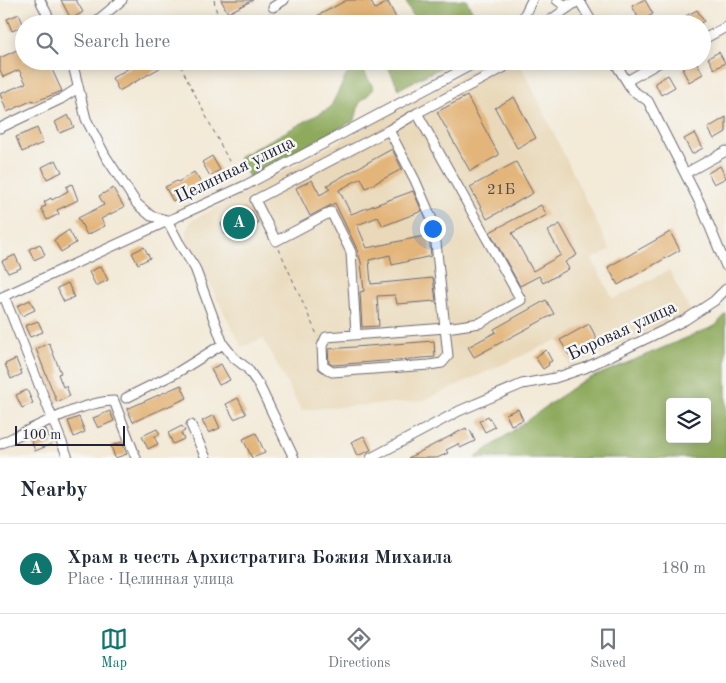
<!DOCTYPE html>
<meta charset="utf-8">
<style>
body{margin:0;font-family:"Old Standard TT",serif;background:#f2f2f3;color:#1f2937}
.controls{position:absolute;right:15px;bottom:15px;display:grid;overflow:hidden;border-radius:5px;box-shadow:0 2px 12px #0003}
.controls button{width:45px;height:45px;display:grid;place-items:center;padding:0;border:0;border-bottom:1px solid #e0e1e3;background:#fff;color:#1f2937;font:25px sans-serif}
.scale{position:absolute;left:15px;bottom:12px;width:110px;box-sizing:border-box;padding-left:5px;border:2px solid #22223b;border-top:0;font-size:14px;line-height:18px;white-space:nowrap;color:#22223b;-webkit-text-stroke:4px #f6f6f2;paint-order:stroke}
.you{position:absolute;left:432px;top:228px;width:18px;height:18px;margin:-12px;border:4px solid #fff;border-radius:50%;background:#1a73e8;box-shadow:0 0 0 8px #1a73e833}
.badge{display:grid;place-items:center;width:32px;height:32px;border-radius:50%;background:#0f766e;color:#fff;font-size:16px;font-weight:700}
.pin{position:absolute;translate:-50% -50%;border:2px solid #fff;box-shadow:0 1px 5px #0006}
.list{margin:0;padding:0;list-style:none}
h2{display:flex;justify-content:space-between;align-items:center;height:65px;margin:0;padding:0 20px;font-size:21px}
h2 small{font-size:16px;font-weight:400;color:#747a83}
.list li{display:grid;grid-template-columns:32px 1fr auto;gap:15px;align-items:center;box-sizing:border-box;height:90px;padding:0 20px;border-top:1px solid #e0e1e3}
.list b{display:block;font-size:19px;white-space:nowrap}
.list p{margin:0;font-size:16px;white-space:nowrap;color:#747a83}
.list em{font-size:16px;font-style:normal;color:#747a83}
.icon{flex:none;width:28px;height:28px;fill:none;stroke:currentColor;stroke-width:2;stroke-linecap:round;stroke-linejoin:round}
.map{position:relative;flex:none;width:726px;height:458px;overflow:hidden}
.search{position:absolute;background:#fff;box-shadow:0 2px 12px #0003;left:15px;right:15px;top:15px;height:55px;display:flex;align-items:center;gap:12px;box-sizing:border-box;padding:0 18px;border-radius:28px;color:#747a83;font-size:19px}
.sheet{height:155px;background:#fff}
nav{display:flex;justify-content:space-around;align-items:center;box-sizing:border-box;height:70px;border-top:1px solid #e0e1e3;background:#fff;font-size:14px;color:#747a83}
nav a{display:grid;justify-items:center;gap:2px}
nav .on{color:#0f766e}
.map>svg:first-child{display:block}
</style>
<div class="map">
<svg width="726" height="458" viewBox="0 0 726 458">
<rect width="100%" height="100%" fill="#f6f6f2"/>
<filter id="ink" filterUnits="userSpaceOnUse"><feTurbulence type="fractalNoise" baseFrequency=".02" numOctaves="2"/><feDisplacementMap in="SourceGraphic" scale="10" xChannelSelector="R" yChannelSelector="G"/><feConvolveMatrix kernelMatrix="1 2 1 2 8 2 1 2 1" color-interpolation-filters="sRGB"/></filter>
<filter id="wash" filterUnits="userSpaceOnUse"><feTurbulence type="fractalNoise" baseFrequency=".0096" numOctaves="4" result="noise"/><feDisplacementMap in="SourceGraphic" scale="20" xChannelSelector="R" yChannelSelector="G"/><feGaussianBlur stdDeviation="1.12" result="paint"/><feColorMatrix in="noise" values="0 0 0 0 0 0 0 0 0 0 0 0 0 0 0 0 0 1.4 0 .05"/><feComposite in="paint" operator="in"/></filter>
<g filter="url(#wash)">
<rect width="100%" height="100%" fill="#f3ead8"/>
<path fill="#e9d9ba" d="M 489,61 L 519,61 L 610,250 L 592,259 L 613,299 L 669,270 L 691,312 L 571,366 L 557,340 L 422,401 L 301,410 L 263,338 L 242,347 L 186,240 L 186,231 L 191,221 Z"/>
<path fill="#8eaa5d" stroke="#58664c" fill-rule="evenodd" d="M 405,0 L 466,0 L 480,24 L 411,24 L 414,18 Z
M 390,61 L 453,61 L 399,89 L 387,65 Z
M 362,68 L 374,89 L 359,104 L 355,120 L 249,177 L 239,157 L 330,108 L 348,72 Z
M 726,314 L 726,458 L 475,458 L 579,383 L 715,326 ZM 670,402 L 707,402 L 707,439 L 670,439 Z"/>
<g id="blocks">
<path fill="#e3b57a" d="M 61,0 L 76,0 L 83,12 L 71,19 Z
M 221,0 L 253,0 L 228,13 Z
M 347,0 L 370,0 L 375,9 L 388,2 L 396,18 L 386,24 L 322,24 L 317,16 Z
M 643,0 L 645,0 L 653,14 L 640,21 L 632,6 Z
M 697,10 L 704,21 L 699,24 L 683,24 L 680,19 Z
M 19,14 L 24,26 L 12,31 L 7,19 Z
M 21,48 L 24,54 L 24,61 L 48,61 L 62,91 L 34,102 L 33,100 L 7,112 L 0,94 L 26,83 L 19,70 L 3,77 L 0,70 L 0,58 Z
M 719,52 L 725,63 L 714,69 L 708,58 Z
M 141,61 L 172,61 L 119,91 L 112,78 Z
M 696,61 L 703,74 L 689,82 L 682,69 Z
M 668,75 L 675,87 L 661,95 L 655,83 Z
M 467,96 L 499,155 L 470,171 L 437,112 Z
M 514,97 L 536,138 L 517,148 L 495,108 Z
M 68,115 L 74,127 L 60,133 L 55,122 Z
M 726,117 L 726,132 L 714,139 L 708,128 Z
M 37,128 L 43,143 L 22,152 L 16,137 Z
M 695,133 L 703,148 L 692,154 L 684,139 Z
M 392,149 L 402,169 L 366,188 L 361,178 L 339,190 L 351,214 L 413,191 L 422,211 L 383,226 L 378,217 L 357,225 L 367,248 L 429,235 L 431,256 L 392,265 L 390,255 L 369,260 L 371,284 L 433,278 L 436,301 L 397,304 L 395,295 L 377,296 L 379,326 L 362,327 L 360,292 L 364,291 L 361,262 L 357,249 L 335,203 L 310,216 L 296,188 L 312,180 L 320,195 L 330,189 L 327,185 Z
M 212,156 L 220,170 L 210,176 L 202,162 Z
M 56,160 L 62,172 L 47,179 L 42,167 Z
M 516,162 L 533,193 L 487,219 L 470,187 Z
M 720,166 L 726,178 L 714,184 L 708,173 Z
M 194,172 L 204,187 L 191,195 L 189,192 L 173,201 L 165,187 L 177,181 L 178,182 Z
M 72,184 L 78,200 L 57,210 L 59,214 L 47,220 L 41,208 L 46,206 L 44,202 L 51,198 L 52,200 L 68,191 L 66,187 Z
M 113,188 L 124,207 L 101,219 L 105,226 L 87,235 L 78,218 L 104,205 L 99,196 Z
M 541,205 L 547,215 L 512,233 L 533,271 L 561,255 L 548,231 L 560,224 L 577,255 L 565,262 L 569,269 L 543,283 L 539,276 L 520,286 L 490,232 Z
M 244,208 L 252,211 L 258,222 L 254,229 L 236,237 L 225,234 L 221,224 L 228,216 Z
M 69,230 L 76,243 L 61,252 L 54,240 Z
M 670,232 L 680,250 L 618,285 L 608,267 Z
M 40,244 L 45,255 L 34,260 L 29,249 Z
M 144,247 L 150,258 L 138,264 L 132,253 Z
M 15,255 L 21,268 L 8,273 L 2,261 Z
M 101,266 L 108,280 L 96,286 L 89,272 Z
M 68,283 L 74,297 L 64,302 L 57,288 Z
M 30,300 L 35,310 L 22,316 L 17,306 Z
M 546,300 L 554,314 L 474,357 L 468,347 L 496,332 L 494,329 Z
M 38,321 L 43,332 L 30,337 L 25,326 Z
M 589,324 L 597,339 L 569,355 L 560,340 Z
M 434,341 L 435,357 L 333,365 L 329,363 L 328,349 Z
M 49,343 L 61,373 L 58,374 L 63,387 L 66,386 L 70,396 L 57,402 L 36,349 Z
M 546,350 L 552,361 L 548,363 L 549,365 L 543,369 L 535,357 Z
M 16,359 L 22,374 L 11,379 L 5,364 Z
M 221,364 L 230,380 L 219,385 L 211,369 Z
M 181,385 L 187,398 L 133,422 L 127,409 Z
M 27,390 L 33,403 L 22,408 L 16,395 Z
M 238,398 L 246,414 L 234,419 L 226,404 Z
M 518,409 L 523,420 L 511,425 L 506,414 Z
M 110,411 L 114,421 L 98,428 L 93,418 Z
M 214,415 L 220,428 L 209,433 L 202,421 Z
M 488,416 L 495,427 L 485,432 L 479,421 Z
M 79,417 L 85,432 L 74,437 L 68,421 Z
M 182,426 L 185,431 L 181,433 L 184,439 L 173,444 L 168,433 Z
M 466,428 L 467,431 L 470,430 L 475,441 L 460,448 L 458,444 L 446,450 L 448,453 L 437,458 L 408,458 Z
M 46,429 L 52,444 L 35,451 L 30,436 Z
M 157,429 L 160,434 L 154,437 L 158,444 L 148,449 L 142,436 Z
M 256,433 L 265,453 L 252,458 L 243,439 Z
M 364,436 L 371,450 L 357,456 L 351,442 Z
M 122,442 L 127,454 L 115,458 L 111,446 Z"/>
</g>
</g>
<g filter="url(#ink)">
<use href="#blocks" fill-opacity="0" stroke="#6b6872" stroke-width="1"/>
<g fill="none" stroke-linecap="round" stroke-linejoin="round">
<defs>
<path id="minor" d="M 40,0 L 52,24
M 557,0 L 564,5 L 572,4
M 273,7 L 284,0
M 93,24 L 122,0
M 520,24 L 532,0
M 545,24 L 579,0 L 593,24
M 702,40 L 726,27
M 72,61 L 86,119 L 106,157 L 137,204 L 151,216 L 167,220 L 179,243 L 195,268 L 223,344 L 234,358 L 247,368 L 259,385 L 294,458
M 614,61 L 632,90 L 648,101 L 700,203 L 726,266
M 627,81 L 662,61
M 0,128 L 61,99 L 78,88
M 389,130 L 415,180 L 434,224 L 448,356 L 442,363 L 429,365 L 332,372 L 323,366 L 322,346 L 326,337 L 446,328 L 480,323 L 521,300 L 417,113
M 686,173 L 726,151
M 4,296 L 68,458
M 0,298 L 246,185 L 479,61
M 356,334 L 351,252 L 331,212 L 276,241 L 255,200 L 389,130 L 417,113 L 503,68 L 505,61
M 126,398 L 178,372 L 223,344
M 191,425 L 206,458
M 0,444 C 29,430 83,401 114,401 L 136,458
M 371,458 L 459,411 L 522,384 L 555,378 L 585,368 L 685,320 L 714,301 L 726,289"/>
</defs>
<use href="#minor" stroke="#6b6872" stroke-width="11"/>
<path stroke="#6b6872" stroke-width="1" stroke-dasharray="4 4" stroke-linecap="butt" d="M 214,0 L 219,24
M 186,61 L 180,65 L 232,167 L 241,178
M 279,249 L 318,337"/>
<use href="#minor" stroke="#fff" stroke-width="9"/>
</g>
</g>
<g text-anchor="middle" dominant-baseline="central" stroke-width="5" stroke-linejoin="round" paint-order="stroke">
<g font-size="15" fill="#52474b">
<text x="501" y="190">21Б</text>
</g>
<g font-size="18" fill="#22223b" stroke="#f6f6f2">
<text transform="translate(235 170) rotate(-26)">Целинная улица</text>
<text transform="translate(622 331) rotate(-25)">Боровая улица</text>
</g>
</g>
</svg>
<div class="controls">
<button><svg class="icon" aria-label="layers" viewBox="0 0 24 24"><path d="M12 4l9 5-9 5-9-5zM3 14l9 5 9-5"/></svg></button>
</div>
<div class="scale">100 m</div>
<div class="you"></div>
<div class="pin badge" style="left:239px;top:223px">A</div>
<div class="search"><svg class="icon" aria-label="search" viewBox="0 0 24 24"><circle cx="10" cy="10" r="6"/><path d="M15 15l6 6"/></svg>Search here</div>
</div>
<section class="sheet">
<h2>Nearby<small></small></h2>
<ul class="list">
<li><span class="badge">A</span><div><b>Храм в честь Архистратига Божия Михаила</b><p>Place · Целинная улица</p></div><em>180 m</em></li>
</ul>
</section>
<nav>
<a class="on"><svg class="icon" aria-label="map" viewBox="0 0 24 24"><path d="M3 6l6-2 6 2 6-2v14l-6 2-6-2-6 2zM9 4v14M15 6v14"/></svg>Map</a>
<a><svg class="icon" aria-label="directions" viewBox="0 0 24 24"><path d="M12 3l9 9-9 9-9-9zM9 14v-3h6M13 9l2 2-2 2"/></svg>Directions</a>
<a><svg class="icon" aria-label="saved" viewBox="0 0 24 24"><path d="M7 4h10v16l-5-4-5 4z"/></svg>Saved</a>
</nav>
